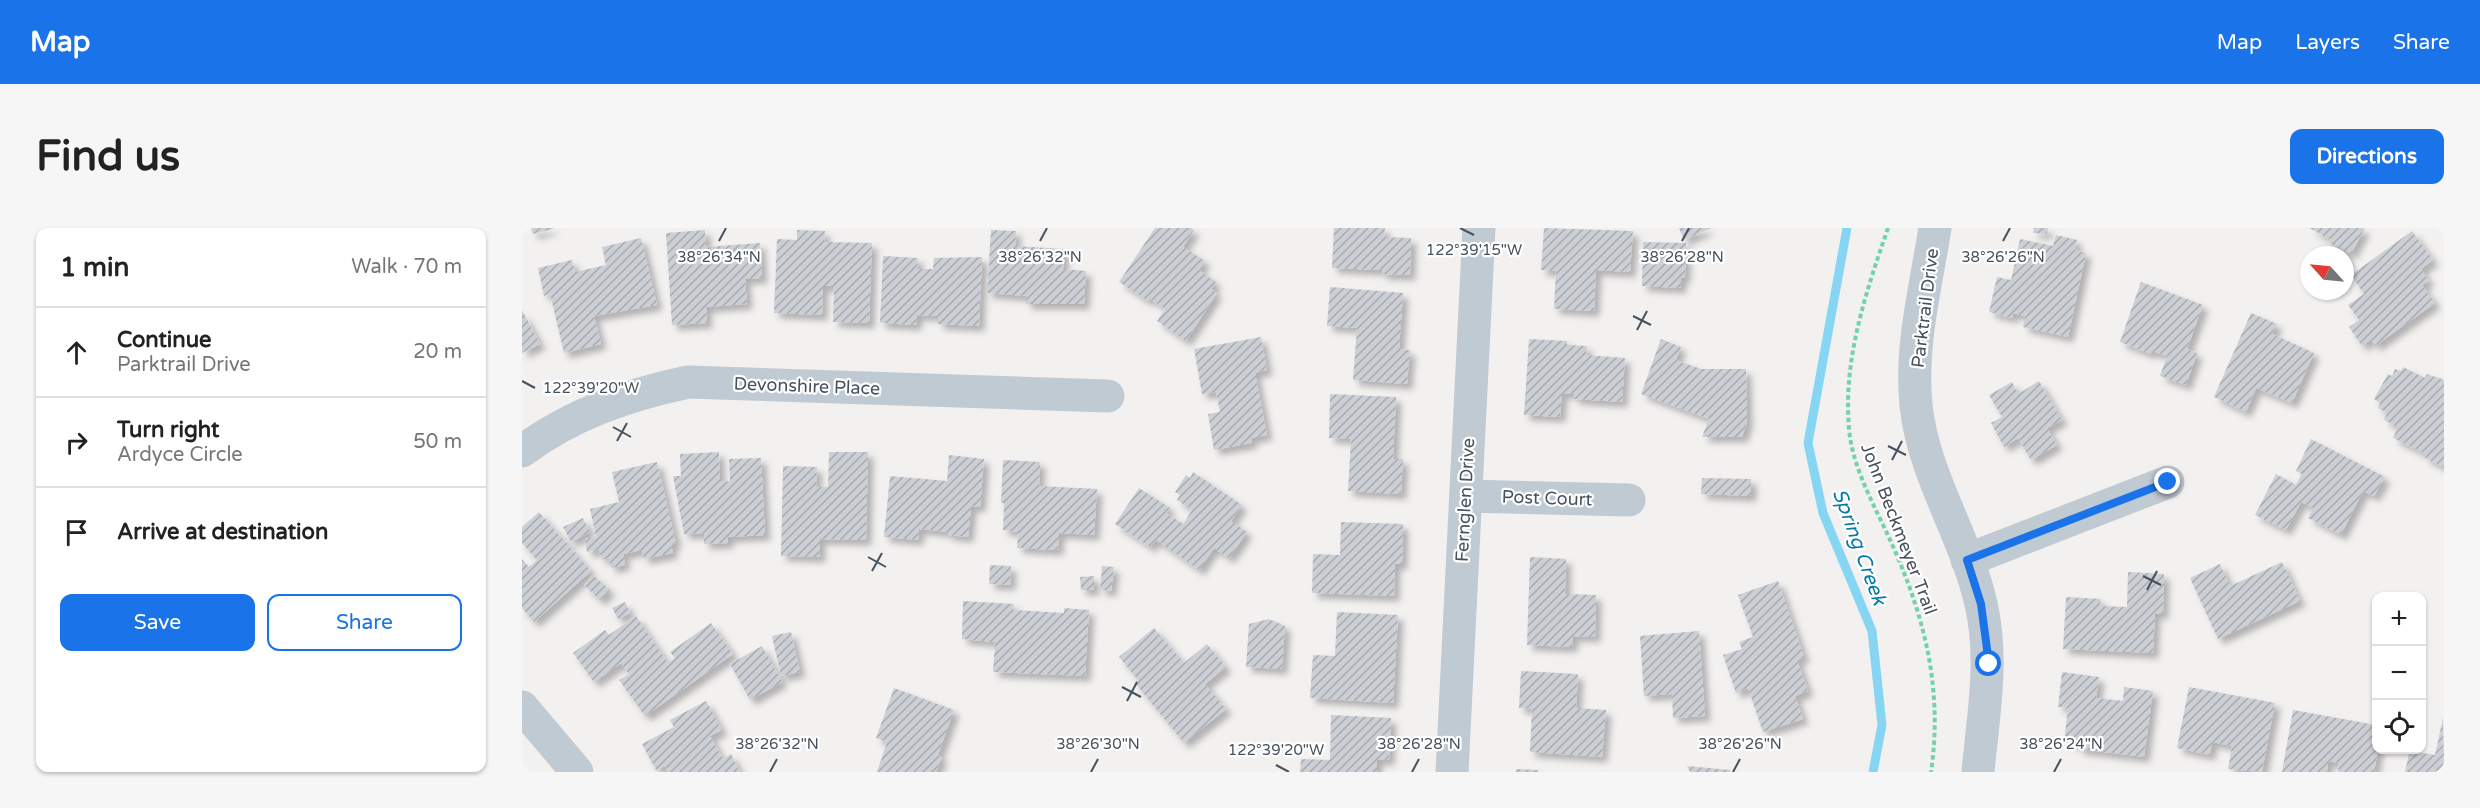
<!DOCTYPE html>
<meta charset="utf-8">
<style>
body{margin:0;font-family:"Varela Round",sans-serif;background:#f6f6f6;color:#222}
.controls{position:absolute;right:18px;bottom:18px;display:grid;overflow:hidden;border-radius:12px;box-shadow:0 2px 4px #0004}
.controls button{width:54px;height:54px;display:grid;place-items:center;padding:0;border:0;border-bottom:2px solid #e0e0e0;background:#fff;color:#222;font:30px sans-serif}
.compass{position:absolute;left:1778px;top:18px;width:54px;height:54px;border-radius:50%;background:#fff;box-shadow:0 2px 4px #0004;rotate:297deg}
.stop{position:absolute;width:18px;height:18px;margin:-14px;border:4px solid #1a73e8;border-radius:50%;background:#fff}
.stop.end{background:#1a73e8;border-color:#fff;box-shadow:0 2px 6px #0008}
.list{margin:0;padding:0;list-style:none}
h2{display:flex;justify-content:space-between;align-items:center;height:78px;margin:0;padding:0 24px;font-size:26px}
h2 small{font-size:20px;font-weight:400;color:#767676}
.list li{display:grid;grid-template-columns:39px 1fr auto;gap:18px;align-items:center;box-sizing:border-box;height:90px;padding:0 24px;border-top:2px solid #e0e0e0}
.list b{display:block;font-size:22px;white-space:nowrap}
.list p{margin:0;font-size:20px;white-space:nowrap;color:#767676}
.list em{font-size:20px;font-style:normal;color:#767676}
.actions{display:flex;gap:12px;padding:18px 24px}
.actions a{flex:1;padding:14px 0;border:2px solid #1a73e8;border-radius:12px;text-align:center;font-size:21px;color:#1a73e8}
.actions .main{background:#1a73e8;color:#fff}
.icon{flex:none;width:33px;height:33px;fill:none;stroke:currentColor;stroke-width:2;stroke-linecap:round;stroke-linejoin:round}
.map{position:relative;flex:none;width:1922px;height:544px;overflow:hidden;border-radius:12px}
header{display:flex;align-items:center;gap:36px;box-sizing:border-box;height:84px;padding:0 30px;background:#1a73e8;color:#fff}
header strong{font-size:28px}
nav{display:flex;gap:33px;margin-inline-start:auto;font-size:21px}
.intro{display:flex;align-items:center;justify-content:space-between;box-sizing:border-box;height:144px;padding:0 36px}
h1{margin:0;font-size:42px}
.button{padding:15px 27px;border-radius:12px;background:#1a73e8;color:#fff;font-size:21px;font-weight:700}
main{display:flex;gap:36px;padding:0 36px}
aside{flex:1;background:#fff;border-radius:12px;box-shadow:0 2px 4px #0004}
.map>svg:first-child{display:block}
</style>
<header>
<strong>Map</strong>
<nav><a>Map</a><a>Layers</a><a>Share</a></nav>
</header>
<div class="intro"><h1>Find us</h1><a class="button">Directions</a></div>
<main>
<aside>
<h2>1 min<small>Walk · 70 m</small></h2>
<ul class="list">
<li><svg class="icon" aria-label="ahead" viewBox="0 0 24 24"><path d="M12 20V5M6 11l6-6 6 6"/></svg><div><b>Continue</b><p>Parktrail Drive</p></div><em>20 m</em></li>
<li><svg class="icon" aria-label="right" viewBox="0 0 24 24"><path d="M7 20v-9h11M14 6l5 5-5 5"/></svg><div><b>Turn right</b><p>Ardyce Circle</p></div><em>50 m</em></li>
<li><svg class="icon" aria-label="arrive" viewBox="0 0 24 24"><path d="M6 21V4h12l-3 4 3 4H6"/></svg><div><b>Arrive at destination</b></div></li>
</ul>
<div class="actions"><a class="main">Save</a><a>Share</a></div>
</aside>
<div class="map">
<svg width="1922" height="544" viewBox="0 0 1922 544">
<defs>
<pattern id="building-hatch" width="6" height="6" patternUnits="userSpaceOnUse" patternTransform="scale(1.5)"><rect width="6" height="6" fill="#cccfd5"/><path d="M-1 1l2-2M0 6l6-6M5 7l2-2" fill="none" stroke="#a7abb0"/></pattern>
<filter id="shadow"><feDropShadow dx="5.5" dy="5.5" stdDeviation="3" flood-color="#0004"/></filter>
</defs>
<rect width="100%" height="100%" fill="#f3f0f0"/>
<g fill="none" stroke-linecap="round" stroke-linejoin="round">
<path stroke="#86d6f3" stroke-width="9" d="M 1325,0 L 1286,215 L 1301,285 L 1350,403 L 1360,497 L 1351,544"/>
</g>
<path fill="url(#building-hatch)" filter="url(#shadow)" d="M 9,0 L 31,0 L 31,1 L 11,6 Z
M 633,0 L 669,0 L 672,2 L 661,19 L 683,33 L 677,42 L 694,54 L 689,61 L 695,65 L 664,113 L 635,93 L 643,81 L 627,70 L 626,73 L 597,54 Z
M 812,0 L 863,0 L 862,9 L 889,10 L 888,47 L 860,46 L 860,42 L 810,40 Z
M 1022,0 L 1111,3 L 1108,44 L 1074,42 L 1072,83 L 1032,81 L 1034,43 L 1019,42 Z
M 1157,0 L 1189,0 L 1162,12 Z
M 1512,0 L 1526,0 L 1525,6 L 1511,5 Z
M 1787,0 L 1843,0 L 1829,26 L 1807,15 L 1809,12 Z
M 183,2 L 184,19 L 238,15 L 240,50 L 223,51 L 225,76 L 184,79 L 185,95 L 150,97 L 144,5 Z
M 275,2 L 303,3 L 302,14 L 350,15 L 347,95 L 311,94 L 312,58 L 301,58 L 300,87 L 252,85 L 255,11 L 275,12 Z
M 469,2 L 494,3 L 493,18 L 542,21 L 541,41 L 564,43 L 562,76 L 504,76 L 504,68 L 465,65 Z
M 1890,3 L 1911,32 L 1899,41 L 1907,53 L 1900,57 L 1913,75 L 1853,118 L 1849,111 L 1840,118 L 1827,99 L 1837,92 L 1826,77 L 1842,66 L 1829,47 Z
M 1534,7 L 1555,12 L 1553,22 L 1564,25 L 1546,109 L 1501,99 L 1503,88 L 1491,85 L 1490,90 L 1467,84 L 1475,49 L 1489,52 L 1498,11 L 1531,18 Z
M 119,10 L 135,77 L 72,88 L 79,116 L 42,125 L 28,66 L 22,68 L 16,40 L 50,32 L 53,44 L 84,37 L 80,19 Z
M 1121,14 L 1164,15 L 1163,49 L 1159,50 L 1159,60 L 1120,58 Z
M 361,28 L 396,30 L 395,41 L 411,41 L 412,30 L 460,29 L 457,98 L 416,96 L 416,88 L 395,87 L 394,97 L 358,95 Z
M 1619,54 L 1681,77 L 1665,121 L 1675,125 L 1664,157 L 1638,148 L 1645,128 L 1630,123 L 1629,126 L 1598,114 Z
M 808,59 L 881,65 L 877,121 L 888,122 L 885,156 L 831,152 L 835,100 L 805,98 Z
M 0,82 L 18,116 L 0,125 Z
M 1729,85 L 1755,96 L 1750,106 L 1792,125 L 1770,175 L 1734,160 L 1724,184 L 1692,169 Z
M 739,109 L 745,142 L 733,145 L 745,207 L 729,210 L 730,215 L 692,222 L 686,186 L 698,184 L 694,164 L 680,166 L 672,121 Z
M 1007,111 L 1045,113 L 1045,117 L 1065,118 L 1064,127 L 1103,130 L 1100,174 L 1052,171 L 1052,166 L 1040,165 L 1038,189 L 1002,187 Z
M 1139,111 L 1159,119 L 1154,132 L 1179,141 L 1224,141 L 1225,195 L 1220,209 L 1180,209 L 1187,191 L 1119,166 Z
M 1881,139 L 1903,150 L 1905,146 L 1922,152 L 1922,239 L 1903,230 L 1904,226 L 1871,210 L 1876,199 L 1862,192 L 1865,185 L 1856,180 L 1858,175 L 1852,171 L 1866,146 L 1870,148 L 1873,141 L 1879,143 Z
M 1517,153 L 1540,192 L 1525,200 L 1535,217 L 1509,232 L 1496,210 L 1482,219 L 1469,195 L 1480,189 L 1467,167 L 1490,154 L 1496,166 Z
M 808,166 L 874,169 L 871,231 L 881,231 L 879,266 L 826,263 L 829,211 L 807,210 Z
M 1789,211 L 1863,249 L 1852,268 L 1841,263 L 1819,307 L 1786,290 L 1791,280 L 1779,274 L 1764,302 L 1733,287 L 1754,246 L 1774,257 L 1780,246 L 1774,243 Z
M 197,224 L 198,254 L 208,253 L 207,231 L 239,230 L 243,307 L 206,309 L 206,315 L 182,316 L 182,305 L 162,306 L 151,248 L 159,248 L 158,226 Z
M 307,224 L 346,224 L 344,312 L 298,311 L 298,329 L 259,328 L 261,238 L 295,239 L 294,259 L 306,259 Z
M 427,227 L 462,231 L 458,279 L 449,278 L 446,309 L 426,307 L 426,304 L 397,301 L 396,312 L 362,309 L 368,248 L 425,253 Z
M 481,232 L 518,234 L 517,258 L 575,261 L 572,307 L 537,305 L 536,322 L 495,320 L 496,304 L 481,302 L 482,275 L 479,275 Z
M 135,234 L 154,315 L 149,317 L 151,325 L 122,331 L 120,322 L 101,326 L 103,337 L 89,340 L 87,330 L 80,332 L 77,322 L 65,324 L 63,311 L 74,309 L 68,281 L 97,274 L 90,244 Z
M 671,244 L 720,277 L 709,293 L 725,304 L 707,330 L 692,320 L 677,342 L 634,312 L 628,319 L 593,296 L 617,260 L 648,280 L 644,285 L 661,296 L 670,282 L 655,272 L 658,267 L 653,264 L 664,247 L 668,250 Z
M 1180,250 L 1229,251 L 1229,268 L 1179,266 Z
M 17,284 L 69,343 L 12,394 L 0,380 L 0,331 L 7,339 L 15,332 L 0,315 L 0,299 Z
M 61,290 L 68,304 L 49,314 L 41,299 Z
M 819,294 L 881,296 L 880,336 L 873,336 L 872,368 L 790,365 L 791,326 L 818,327 Z
M 1008,329 L 1044,331 L 1043,366 L 1074,367 L 1073,409 L 1051,408 L 1050,419 L 1005,417 Z
M 1760,334 L 1778,373 L 1696,411 L 1668,350 L 1698,336 L 1708,358 Z
M 468,337 L 489,338 L 488,357 L 467,356 Z
M 580,338 L 592,339 L 589,363 L 578,362 Z
M 1606,344 L 1642,346 L 1641,386 L 1633,385 L 1631,425 L 1541,421 L 1544,369 L 1579,371 L 1578,378 L 1605,379 Z
M 71,347 L 88,362 L 78,372 L 62,357 Z
M 572,348 L 572,362 L 559,362 L 558,349 Z
M 1256,353 L 1282,429 L 1275,432 L 1286,463 L 1273,468 L 1281,491 L 1241,504 L 1226,460 L 1214,465 L 1201,427 L 1220,421 L 1217,414 L 1231,409 L 1216,367 Z
M 441,373 L 492,376 L 491,382 L 542,385 L 542,380 L 567,382 L 563,448 L 471,444 L 473,414 L 440,411 Z
M 103,374 L 108,385 L 96,391 L 90,380 Z
M 815,384 L 876,387 L 871,475 L 788,470 L 791,427 L 813,428 Z
M 114,388 L 146,435 L 153,430 L 148,424 L 189,395 L 211,426 L 123,488 L 97,452 L 107,446 L 99,435 L 72,454 L 51,425 L 83,402 L 87,407 Z
M 747,391 L 763,398 L 760,441 L 724,439 L 727,396 Z
M 632,400 L 662,435 L 685,416 L 704,439 L 683,456 L 704,481 L 662,515 L 613,455 L 616,452 L 597,429 Z
M 1177,403 L 1183,488 L 1151,490 L 1150,466 L 1122,468 L 1118,408 Z
M 269,404 L 278,444 L 259,448 L 250,408 Z
M 240,418 L 260,454 L 228,472 L 208,436 Z
M 999,443 L 1056,446 L 1054,480 L 1084,482 L 1080,529 L 1008,524 L 1010,481 L 997,480 Z
M 1540,444 L 1577,449 L 1574,470 L 1601,473 L 1602,459 L 1631,463 L 1622,529 L 1556,521 L 1557,516 L 1542,514 L 1546,480 L 1536,479 Z
M 1667,459 L 1753,475 L 1740,544 L 1706,541 L 1710,518 L 1690,514 L 1688,527 L 1655,520 Z
M 372,460 L 432,482 L 416,527 L 420,529 L 414,544 L 355,544 L 365,514 L 354,510 Z
M 184,473 L 200,502 L 188,508 L 201,531 L 209,526 L 218,544 L 146,544 L 143,538 L 134,542 L 120,516 L 152,499 L 148,492 Z
M 1771,482 L 1854,497 L 1856,522 L 1852,544 L 1816,544 L 1817,535 L 1806,533 L 1805,544 L 1760,544 Z
M 809,487 L 869,490 L 867,532 L 855,531 L 855,544 L 778,544 L 779,531 L 808,532 Z
M 1921,490 L 1922,544 L 1883,544 L 1887,526 L 1894,524 L 1913,527 Z
M 1165,538 L 1208,542 L 1208,544 L 1168,544 Z
M 994,541 L 1016,542 L 1016,544 L 994,544 Z"/>
<g fill="none" stroke-linecap="round" stroke-linejoin="round">
<path stroke="#71d3a8" stroke-width="4" stroke-dasharray="4.5 3" stroke-linecap="butt" d="M 1366,0 C 1344,64 1321,131 1327,200 C 1330,240 1353,278 1369,314 C 1403,389 1421,462 1409,544"/>
<path stroke="#c0cad3" stroke-width="33" d="M 1413,0 C 1404,58 1388,118 1394,177 C 1401,247 1444,308 1459,376 C 1472,432 1461,488 1456,544
M 0,223 C 50,186 105,167 166,154 L 586,168
M 944,268 L 1107,272
M 1445,332 L 1646,254
M 0,479 L 55,544
M 930,544 L 957,0"/>
</g>
<g fill="none" stroke-linecap="round" stroke-linejoin="round">
<path stroke="#1a73e8" stroke-width="8" d="M 1467,436 L 1459,376 L 1445,332 L 1646,254"/>
</g>
<path fill="none" stroke="#47525f" stroke-width="2" d="M 938,0 L 952,7M 197,13 L 204,0M 518,13 L 525,0M 1160,13 L 1167,0M 1481,13 L 1488,0M 1111,88 L 1129,97M 1115,102 L 1125,83M 0,153 L 13,160M 91,199 L 109,209M 95,213 L 105,195M 1366,218 L 1384,227M 1370,232 L 1380,213M 346,329 L 364,339M 350,343 L 360,325M 1621,348 L 1639,357M 1625,362 L 1635,343M 600,459 L 619,469M 605,473 L 615,454M 754,537 L 767,544M 248,544 L 255,531M 569,544 L 576,531M 890,544 L 897,531M 1211,544 L 1218,531M 1532,544 L 1539,531"/>
<g text-anchor="middle" dominant-baseline="central" stroke-width="4.5" stroke-linejoin="round" paint-order="stroke">
<g font-size="18" fill="#47525f" stroke="#fff">
<text transform="translate(1403 80) rotate(-83)">Parktrail Drive</text>
<text transform="translate(285 158) rotate(2)">Devonshire Place</text>
<text transform="translate(1025 270) rotate(2)">Post Court</text>
<text transform="translate(943 272) rotate(-87)">Fernglen Drive</text>
<text transform="translate(1377 301) rotate(69)">John Beckmeyer Trail</text>
</g>
<g font-size="20" font-style="italic" fill="#047ba6" stroke="#fff">
<text transform="translate(1337 319) rotate(70)">Spring Creek</text>
</g>
</g>
<g font-size="15" text-anchor="middle" fill="#47525f" stroke="#fff" stroke-width="4.5" stroke-linejoin="round" paint-order="stroke">
<text x="952" y="27">122°39'15"W</text>
<text x="197" y="34">38°26'34"N</text>
<text x="518" y="34">38°26'32"N</text>
<text x="1160" y="34">38°26'28"N</text>
<text x="1481" y="34">38°26'26"N</text>
<text x="69" y="165">122°39'20"W</text>
<text x="255" y="521">38°26'32"N</text>
<text x="576" y="521">38°26'30"N</text>
<text x="897" y="521">38°26'28"N</text>
<text x="1218" y="521">38°26'26"N</text>
<text x="1539" y="521">38°26'24"N</text>
<text x="754" y="527">122°39'20"W</text>
</g>
</svg>
<div class="controls">
<button>+</button>
<button>−</button>
<button><svg class="icon" aria-label="locate" viewBox="0 0 24 24"><circle cx="12" cy="12" r="6"/><path d="M12 2v4M12 18v4M2 12h4M18 12h4"/></svg></button>
</div>
<svg class="compass" viewBox="-18 -18 36 36"><path d="M0-13l5 13h-10z" fill="#e53935"/><path d="M0 13l5-13h-10z" fill="#767676"/></svg>
<div class="stop" style="left:1467px;top:436px"></div>
<div class="stop end" style="left:1646px;top:254px"></div>
</div>
</main>
